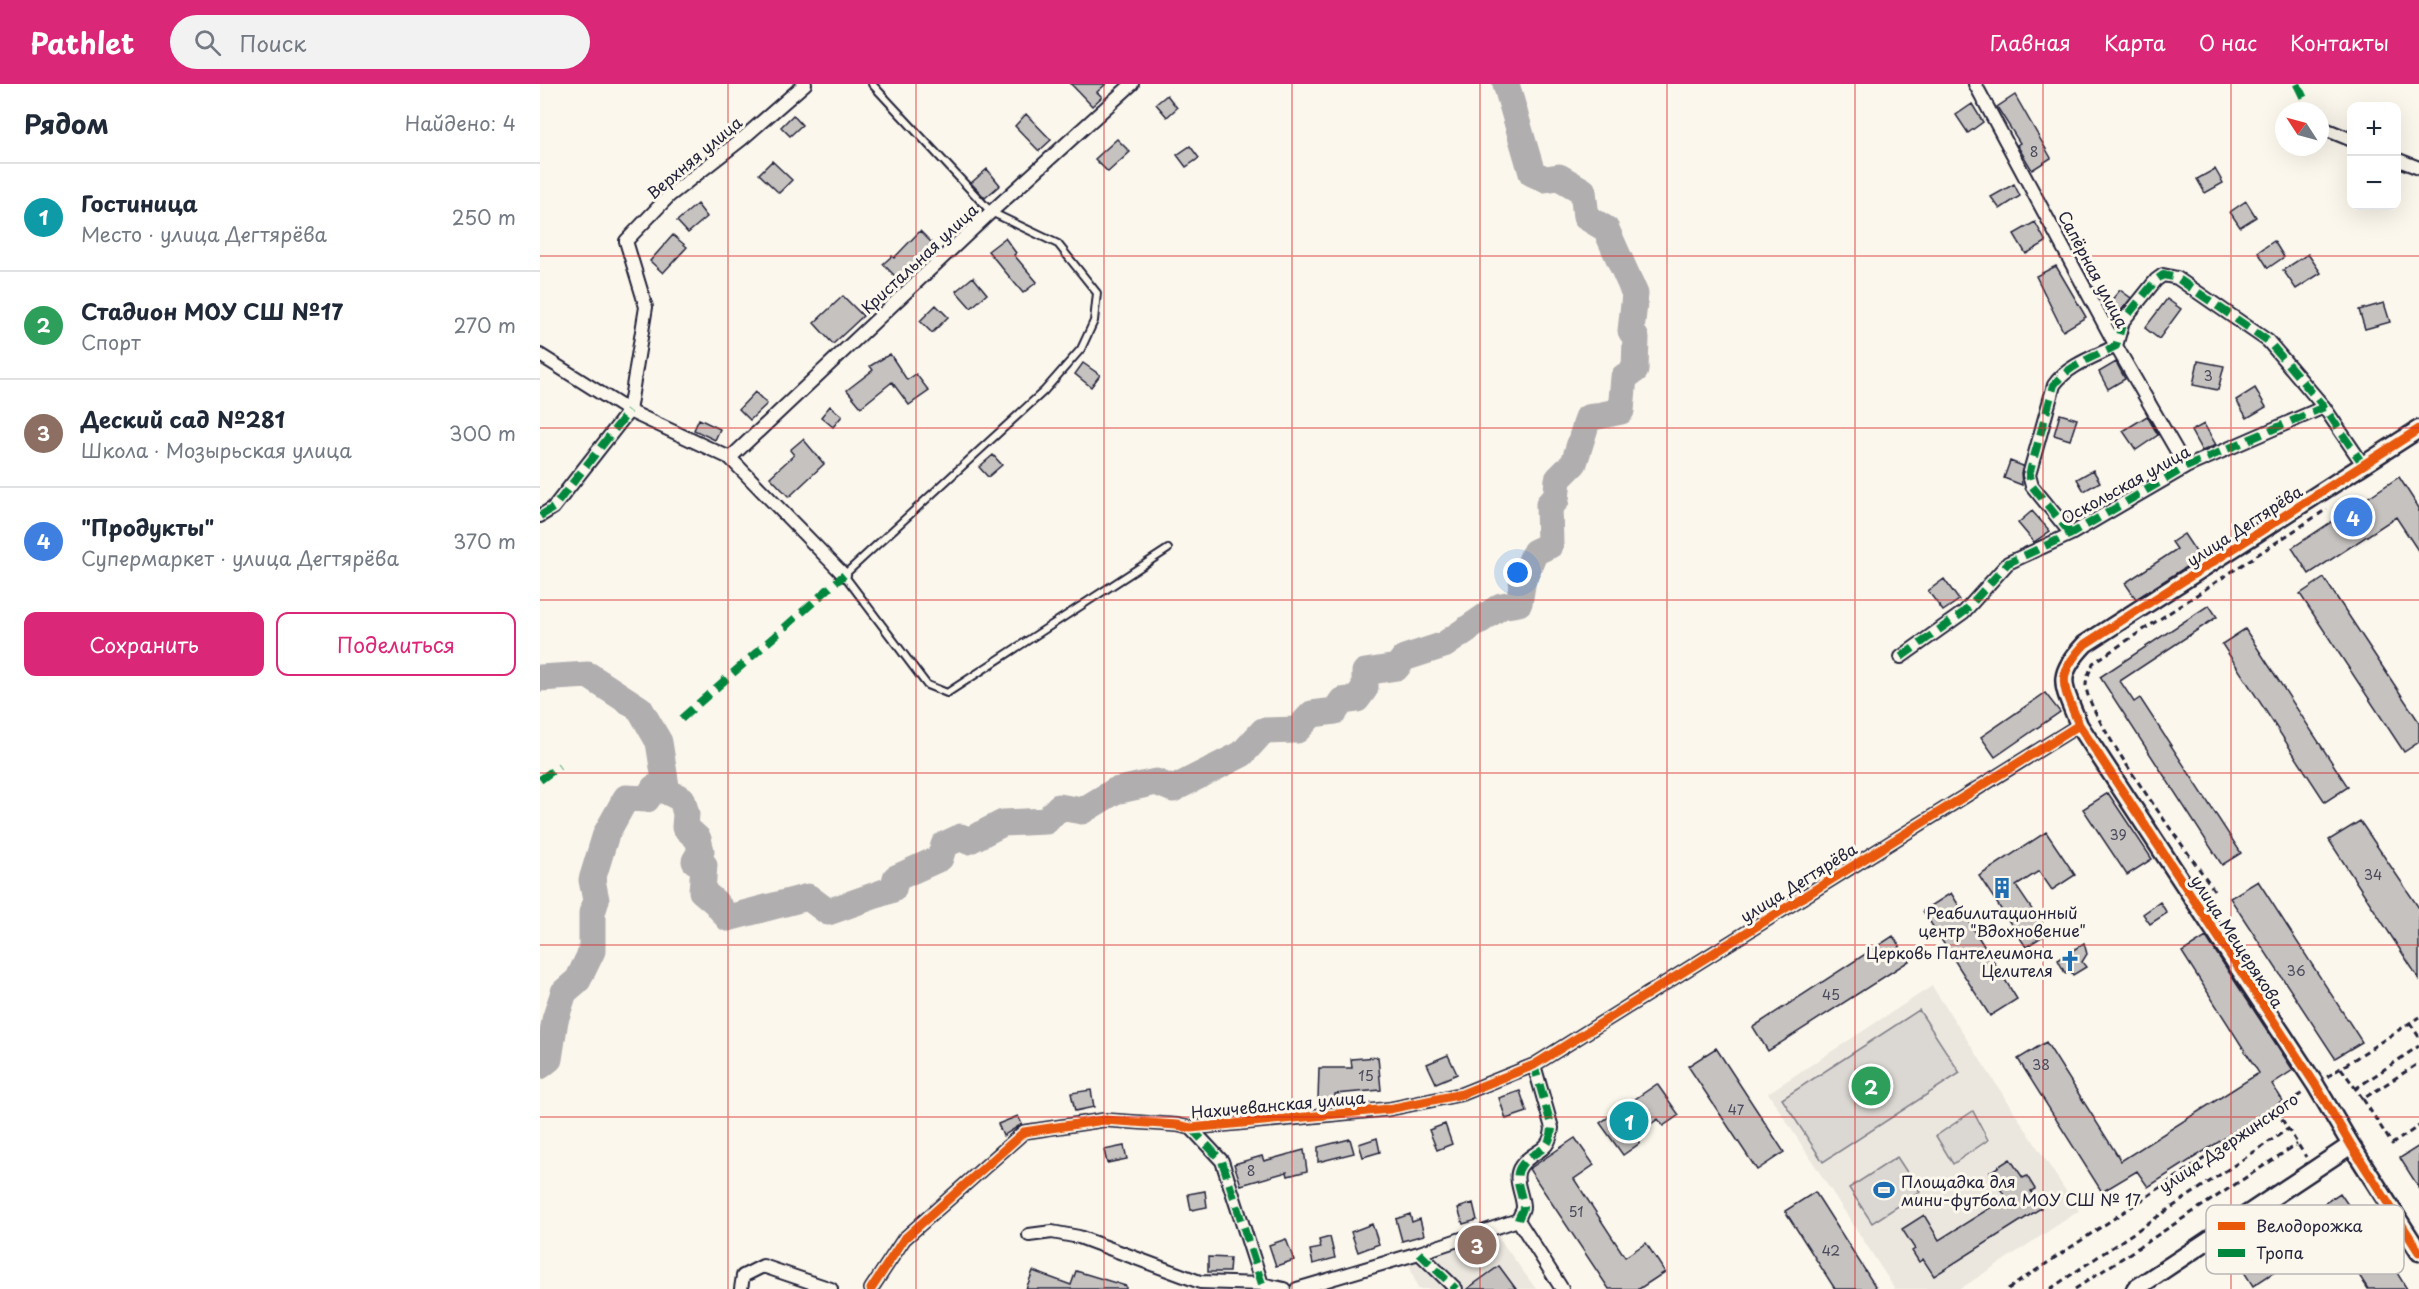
<!DOCTYPE html>
<html lang="ru">
<meta charset="utf-8">
<style>
body{margin:0;font-family:"Playpen Sans",sans-serif;background:#f2f2f3;color:#1f2937}
.controls{position:absolute;right:18px;top:18px;display:grid;overflow:hidden;border-radius:12px;box-shadow:0 6px 24px #0002}
.controls button{width:54px;height:54px;display:grid;place-items:center;padding:0;border:0;border-bottom:2px solid #e0e1e3;background:#fff;color:#1f2937;font:30px sans-serif}
.compass{position:absolute;left:1735px;top:18px;width:54px;height:54px;border-radius:50%;background:#fff;box-shadow:0 6px 24px #0002;rotate:306deg}
.you{position:absolute;left:978px;top:489px;width:21px;height:21px;margin:-15px;border:4px solid #fff;border-radius:50%;background:#1a73e8;box-shadow:0 0 0 9px #1a73e833}
.badge{display:grid;place-items:center;width:39px;height:39px;border-radius:50%;background:#db2777;color:#fff;font-size:20px;font-weight:700}
.pin{position:absolute;translate:-50% -50%;border:3px solid #fff;box-shadow:0 2px 6px #0006}
.list{margin:0;padding:0;list-style:none}
h2{display:flex;justify-content:space-between;align-items:center;height:78px;margin:0;padding:0 24px;font-size:26px}
h2 small{font-size:20px;font-weight:400;color:#747a83}
.list li{display:grid;grid-template-columns:39px 1fr auto;gap:18px;align-items:center;box-sizing:border-box;height:108px;padding:0 24px;border-top:2px solid #e0e1e3}
.list b{display:block;font-size:22px;white-space:nowrap}
.list p{margin:0;font-size:20px;white-space:nowrap;color:#747a83}
.list em{font-size:20px;font-style:normal;color:#747a83}
.actions{display:flex;gap:12px;padding:18px 24px}
.actions a{flex:1;padding:14px 0;border:2px solid #db2777;border-radius:12px;text-align:center;font-size:21px;color:#db2777}
.actions .main{background:#db2777;color:#fff}
.icon{flex:none;width:33px;height:33px;fill:none;stroke:currentColor;stroke-width:2;stroke-linecap:round;stroke-linejoin:round}
.map{position:relative;flex:none;width:1879px;height:1205px;overflow:hidden}
header{display:flex;align-items:center;gap:36px;box-sizing:border-box;height:84px;padding:0 30px;background:#db2777;color:#fff}
header strong{font-size:28px}
nav{display:flex;gap:33px;margin-inline-start:auto;font-size:21px}
.search{width:420px;height:54px;background:#f2f2f3;display:flex;align-items:center;gap:15px;box-sizing:border-box;padding:0 21px;border-radius:33px;color:#747a83;font-size:22px}
main{display:flex}
aside{flex:1;background:#fff}
.map>svg:first-child{display:block}
</style>
<header>
<strong>Pathlet</strong>
<div class="search"><svg class="icon" aria-label="search" viewBox="0 0 24 24"><circle cx="10" cy="10" r="6"/><path d="M15 15l6 6"/></svg>Поиск</div>
<nav><a>Главная</a><a>Карта</a><a>О нас</a><a>Контакты</a></nav>
</header>
<main>
<aside>
<h2>Рядом<small>Найдено: 4</small></h2>
<ul class="list">
<li><span class="badge" style="background:#0f9aa8">1</span><div><b>Гостиница</b><p>Место · улица Дегтярёва</p></div><em>250 m</em></li>
<li><span class="badge" style="background:#2e9e5b">2</span><div><b>Стадион МОУ СШ №17</b><p>Спорт</p></div><em>270 m</em></li>
<li><span class="badge" style="background:#8d6e63">3</span><div><b>Деский сад №281</b><p>Школа · Мозырьская улица</p></div><em>300 m</em></li>
<li><span class="badge" style="background:#3f7fe0">4</span><div><b>&quot;Продукты&quot;</b><p>Супермаркет · улица Дегтярёва</p></div><em>370 m</em></li>
</ul>
<div class="actions"><a class="main">Сохранить</a><a>Поделиться</a></div>
</aside>
<div class="map">
<svg width="1879" height="1205" viewBox="0 0 1879 1205">
<rect width="100%" height="100%" fill="#fbf7ec"/>
<filter id="ink" filterUnits="userSpaceOnUse"><feTurbulence type="fractalNoise" baseFrequency=".0167" numOctaves="2"/><feDisplacementMap in="SourceGraphic" scale="12" xChannelSelector="R" yChannelSelector="G"/><feConvolveMatrix kernelMatrix="1 2 1 2 8 2 1 2 1" color-interpolation-filters="sRGB"/></filter>
<g filter="url(#ink)">
<path fill="#ebe7df" d="M 1392,902 L 1539,1127 L 1420,1205 L 1355,1205 L 1228,1009 Z
M 950,1142 L 996,1205 L 878,1205 L 869,1180 Z"/>
<path fill="#dbd8d3" stroke="#7e7d87" stroke-width="1.5" d="M 1379,926 L 1420,989 L 1283,1078 L 1242,1015 Z
M 1433,1027 L 1448,1056 L 1413,1080 L 1396,1052 Z
M 1357,1073 L 1380,1108 L 1332,1139 L 1309,1104 Z"/>
<g fill="none" stroke-linecap="round" stroke-linejoin="round">
<path stroke="#b1aeb0" stroke-width="27" d="M 0,594 L 48,591 L 100,625 L 119,658 L 126,702
M 0,982 L 9,975 L 15,936 L 24,908 L 38,896 L 52,867 L 52,829 L 56,816 L 52,796 L 66,750 L 86,714 L 107,715 L 114,704 L 126,702 L 128,708 L 142,715 L 146,730 L 145,743 L 158,755 L 161,767 L 155,777 L 164,781 L 162,807 L 175,818 L 188,834 L 268,813 L 288,828 L 353,805 L 356,794 L 400,774 L 404,761 L 421,753 L 428,757 L 463,739 L 506,737 L 519,723 L 542,727 L 575,707 L 616,698 L 633,705 L 702,670 L 723,647 L 757,646 L 772,630 L 795,627 L 802,617 L 817,615 L 825,604 L 825,588 L 857,583 L 864,574 L 904,561 L 961,522 L 979,519 L 983,495 L 995,468 L 1010,461 L 1009,420 L 1016,416 L 1018,395 L 1034,379 L 1048,334 L 1081,327 L 1084,293 L 1095,286 L 1096,254 L 1091,247 L 1095,210 L 1066,145 L 1046,133 L 1043,107 L 1019,93 L 1005,95 L 992,89 L 966,0"/>
</g>
<path fill="#c6c2c0" stroke="#22223b" stroke-width="1.5" d="M 531,0 L 566,0 L 557,8 L 562,13 L 552,22 Z
M 627,11 L 637,24 L 627,33 L 616,20 Z
M 1475,11 L 1511,74 L 1492,86 L 1477,61 L 1480,59 L 1457,23 Z
M 1432,20 L 1443,38 L 1428,49 L 1416,31 Z
M 486,30 L 511,56 L 499,67 L 475,42 Z
M 253,31 L 262,41 L 250,52 L 241,43 Z
M 577,55 L 590,68 L 568,88 L 555,75 Z
M 650,62 L 659,74 L 646,83 L 637,71 Z
M 232,77 L 252,96 L 239,109 L 219,90 Z
M 447,85 L 460,101 L 445,114 L 431,99 Z
M 1675,85 L 1683,99 L 1665,109 L 1657,95 Z
M 1474,100 L 1480,112 L 1460,125 L 1451,113 Z
M 1706,117 L 1716,133 L 1700,143 L 1690,128 Z
M 157,120 L 167,133 L 148,149 L 137,137 Z
M 1495,138 L 1506,158 L 1486,170 L 1474,150 Z
M 380,147 L 394,161 L 359,196 L 343,180 L 352,172 L 354,174 Z
M 133,151 L 147,163 L 123,189 L 110,177 Z
M 465,154 L 476,169 L 474,171 L 497,198 L 483,209 L 448,167 Z
M 1734,157 L 1744,173 L 1728,184 L 1718,168 Z
M 1768,170 L 1781,189 L 1756,205 L 1743,186 Z
M 1516,182 L 1546,233 L 1523,247 L 1496,192 Z
M 433,193 L 447,210 L 431,224 L 416,207 Z
M 1580,206 L 1591,214 L 1576,233 L 1565,224 Z
M 303,212 L 323,232 L 293,260 L 274,239 Z
M 1627,215 L 1641,225 L 1619,255 L 1605,244 Z
M 1844,219 L 1850,238 L 1825,245 L 1819,226 Z
M 396,221 L 408,233 L 392,249 L 380,237 Z
M 350,270 L 367,296 L 376,290 L 389,307 L 369,321 L 352,298 L 321,323 L 307,306 L 333,286 L 330,282 Z
M 1658,277 L 1684,282 L 1678,306 L 1653,301 Z
M 1576,278 L 1585,295 L 1568,305 L 1559,288 Z
M 543,279 L 560,291 L 551,303 L 535,290 Z
M 1715,304 L 1726,323 L 1707,334 L 1696,316 Z
M 215,308 L 227,320 L 210,336 L 199,325 Z
M 290,322 L 302,332 L 293,343 L 281,333 Z
M 1520,330 L 1537,335 L 1530,356 L 1514,351 Z
M 1607,332 L 1618,351 L 1596,366 L 1583,347 Z
M 159,335 L 180,345 L 175,356 L 154,346 Z
M 1664,340 L 1676,361 L 1662,367 L 1651,347 Z
M 263,355 L 284,380 L 249,413 L 230,393 L 254,371 L 250,366 Z
M 453,371 L 462,381 L 448,393 L 439,383 Z
M 1470,377 L 1483,382 L 1481,389 L 1482,401 L 1464,394 Z
M 1553,386 L 1560,398 L 1544,407 L 1537,395 Z
M 1859,393 L 1879,424 L 1879,468 L 1856,433 L 1769,490 L 1752,464 Z
M 1492,427 L 1510,447 L 1494,458 L 1478,439 Z
M 1644,450 L 1660,474 L 1596,515 L 1585,499 L 1637,465 L 1632,458 Z
M 1784,494 L 1879,638 L 1879,658 L 1864,668 L 1760,510 Z
M 1404,495 L 1419,516 L 1403,527 L 1388,507 Z
M 1669,521 L 1677,533 L 1580,597 L 1594,618 L 1600,614 L 1701,769 L 1682,781 L 1560,593 Z
M 1705,545 L 1808,703 L 1785,718 L 1682,560 Z
M 1505,609 L 1520,628 L 1455,673 L 1441,653 Z
M 1568,709 L 1612,775 L 1587,791 L 1543,725 Z
M 1820,737 L 1879,824 L 1879,895 L 1789,756 Z
M 1506,748 L 1535,791 L 1512,806 L 1499,787 L 1476,802 L 1508,849 L 1486,863 L 1439,792 Z
M 1718,797 L 1822,958 L 1795,974 L 1690,814 Z
M 1411,809 L 1477,915 L 1450,932 L 1383,827 Z
M 1620,818 L 1627,829 L 1610,840 L 1603,830 Z
M 1353,852 L 1369,877 L 1228,967 L 1213,943 Z
M 1666,853 L 1753,986 L 1732,1000 L 1743,1017 L 1608,1103 L 1597,1087 L 1562,1108 L 1478,975 L 1506,958 L 1581,1077 L 1719,989 L 1642,868 Z
M 1544,859 L 1547,870 L 1542,878 L 1546,883 L 1533,891 L 1530,885 L 1525,889 L 1518,876 Z
M 1176,964 L 1244,1068 L 1217,1086 L 1148,982 Z
M 908,971 L 917,990 L 896,999 L 887,980 Z
M 838,973 L 841,1006 L 795,1010 L 795,1017 L 778,1017 L 779,984 L 812,984 L 811,975 Z
M 1117,1000 L 1139,1031 L 1123,1042 L 1118,1035 L 1094,1052 L 1100,1059 L 1083,1071 L 1060,1039 Z
M 551,1006 L 554,1023 L 535,1027 L 531,1009 Z
M 980,1007 L 987,1028 L 966,1035 L 959,1014 Z
M 478,1032 L 482,1040 L 463,1052 L 458,1040 Z
M 905,1040 L 912,1060 L 897,1066 L 889,1046 Z
M 837,1054 L 840,1068 L 823,1073 L 819,1060 Z
M 1035,1054 L 1054,1081 L 1034,1095 L 1085,1173 L 1106,1159 L 1125,1188 L 1099,1205 L 1069,1205 L 989,1085 Z
M 810,1055 L 814,1069 L 778,1078 L 778,1063 Z
M 584,1062 L 587,1075 L 567,1079 L 564,1066 Z
M 1879,1062 L 1879,1104 L 1860,1074 Z
M 764,1066 L 767,1087 L 748,1092 L 747,1088 L 701,1101 L 694,1080 L 722,1072 L 724,1077 Z
M 1470,1075 L 1483,1094 L 1487,1092 L 1495,1105 L 1491,1107 L 1501,1124 L 1394,1192 L 1383,1175 L 1379,1178 L 1372,1167 L 1375,1165 L 1362,1145 L 1384,1131 L 1399,1156 L 1466,1114 L 1450,1088 Z
M 665,1107 L 667,1123 L 651,1126 L 648,1110 Z
M 1275,1108 L 1337,1205 L 1295,1205 L 1245,1127 Z
M 1800,1109 L 1817,1134 L 1713,1202 L 1697,1177 Z
M 933,1119 L 937,1136 L 923,1140 L 918,1124 Z
M 870,1130 L 872,1138 L 880,1135 L 884,1151 L 862,1157 L 856,1135 Z
M 832,1140 L 839,1160 L 818,1168 L 811,1148 Z
M 790,1153 L 795,1174 L 773,1180 L 770,1166 L 781,1164 L 779,1156 Z
M 746,1155 L 754,1176 L 736,1182 L 729,1161 Z
M 1846,1171 L 1867,1205 L 1828,1205 L 1817,1188 Z
M 668,1173 L 690,1174 L 689,1188 L 668,1188 Z
M 959,1182 L 976,1205 L 927,1205 Z
M 493,1187 L 531,1201 L 536,1187 L 586,1202 L 586,1205 L 486,1205 Z"/>
<g fill="none" stroke-linecap="round" stroke-linejoin="round">
<defs>
<path id="lane" d="M 332,0 L 451,128 L 518,160 L 557,209 L 554,237 L 541,265 L 504,307 L 304,491 L 387,601 L 407,609 L 628,465"/>
<path id="street" d="M 1435,0 L 1576,262 L 1646,383
M 1780,43 L 1812,56
M 1856,75 L 1879,84
M 0,271 L 89,327 L 190,374 L 304,491
M 190,374 L 451,128 L 592,0
M 0,432 L 13,424 L 89,327 L 106,223 L 86,157 L 129,112 L 202,55 L 265,0
M 1531,450 L 1492,402 L 1489,391 L 1514,301 C 1528,281 1554,273 1576,262 L 1583,237 L 1616,196 L 1623,191 L 1637,194 L 1728,257 L 1784,323
M 1361,573 L 1424,528 L 1468,479 L 1531,450 L 1646,383 L 1784,323 L 1824,382
M 651,1044 L 682,1077 L 722,1200
M 978,1136 C 979,1132 983,1127 983,1123 C 983,1110 972,1094 981,1082 C 993,1065 1010,1070 1012,1044 L 994,981
M 489,1151 L 512,1148 L 539,1153 L 660,1198 L 722,1200 L 744,1205
M 879,1169 L 916,1205
M 201,1205 L 203,1192 L 223,1182 L 291,1205
M 331,1205 L 364,1155 L 484,1048 L 564,1036 L 637,1041 L 651,1044 L 849,1025 L 922,1010 L 994,981 L 1539,641
M 757,1205 L 879,1169 L 978,1136 L 1022,1205"/>
<path id="secondary" d="M 1879,345 L 1545,560 C 1513,594 1524,602 1539,641 L 1775,1000 L 1811,1061 L 1879,1168
M 1595,1205 L 1811,1061"/>
</defs>
<use href="#lane" stroke="#22223b" stroke-width="10"/>
<use href="#street" stroke="#22223b" stroke-width="16"/>
<use href="#secondary" stroke="#22223b" stroke-width="21"/>
<path stroke="#22223b" stroke-width="3" stroke-dasharray="6 4.5" stroke-linecap="butt" d="M 1674,806 C 1651,772 1545,632 1546,601 C 1546,594 1551,585 1553,579 L 1787,425
M 1870,939 L 1879,953
M 1801,984 L 1823,1015 L 1879,979
M 1787,993 L 1879,933
M 1815,1005 L 1879,962
M 1823,1015 L 1852,1060 L 1879,1042
M 1736,1026 L 1766,1073
M 1468,1205 L 1764,1008
M 1510,1205 L 1748,1045
M 1535,1205 L 1757,1060"/>
<use href="#lane" stroke="#fbf7ec" stroke-width="6"/>
<use href="#street" stroke="#fbf7ec" stroke-width="12"/>
<use href="#secondary" stroke="#fbf7ec" stroke-width="16"/>
<path stroke="#00873e" stroke-width="8" stroke-dasharray="15 8" stroke-linecap="butt" d="M 1757,0 L 1770,27
M 0,432 L 13,424 L 89,327
M 1531,450 L 1492,402 L 1489,391 L 1514,301 C 1528,281 1554,273 1576,262 L 1583,237 L 1616,196 L 1623,191 L 1637,194 L 1728,257 L 1784,323
M 1361,573 L 1424,528 L 1468,479 L 1531,450 L 1646,383 L 1784,323 L 1824,382
M 141,635 L 304,491
M 0,696 L 19,682
M 651,1044 L 682,1077 L 722,1200
M 978,1136 C 979,1132 983,1127 983,1123 C 983,1110 972,1094 981,1082 C 993,1065 1010,1070 1012,1044 L 994,981
M 879,1169 L 916,1205"/>
<defs>
<path id="cycleway" d="M 1879,345 L 1545,560 C 1513,594 1524,602 1539,641 L 1775,1000 L 1811,1061 L 1879,1168
M 331,1205 L 364,1155 L 484,1048 L 564,1036 L 637,1041 L 651,1044 L 849,1025 L 922,1010 L 994,981 L 1539,641"/>
</defs>
<use href="#cycleway" stroke="#fbf7ec" stroke-width="13"/>
<use href="#cycleway" stroke="#e8590c" stroke-width="9"/>
</g>
</g>
<path fill="none" stroke="#d62828" stroke-width="1.5" stroke-opacity="0.55" d="M 188,0 L 188,1205M 376,0 L 376,1205M 564,0 L 564,1205M 752,0 L 752,1205M 940,0 L 940,1205M 1127,0 L 1127,1205M 1315,0 L 1315,1205M 1503,0 L 1503,1205M 1691,0 L 1691,1205M 0,172 L 1879,172M 0,344 L 1879,344M 0,516 L 1879,516M 0,689 L 1879,689M 0,861 L 1879,861M 0,1033 L 1879,1033"/>
<defs>
<symbol id="building-bare" viewBox="-9 -9 18 18"><path d="M-4-6H4V6H1V3H-1V6H-4ZM-2.5-4.3h1.7v1.8h-1.7ZM.8-4.3h1.7v1.8H.8ZM-2.5-1h1.7V.8h-1.7ZM.8-1h1.7V.8H.8Z" fill="#1f6fb2" stroke="#fbf7ec" stroke-width="2.5" paint-order="stroke"/></symbol>
<symbol id="church-bare" viewBox="-9 -9 18 18"><path d="M-1.2-6h2.4v3.5h3.3v2.4h-3.3V6h-2.4V-.1h-3.3v-2.4h3.3Z" fill="#1f6fb2" stroke="#fbf7ec" stroke-width="2.5" paint-order="stroke"/></symbol>
<symbol id="stadium-bare" viewBox="-9 -9 18 18"><path d="M0-5a6.5 5 0 1 0 0 10a6.5 5 0 1 0 0-10ZM-3.5-1.8h7v3.6h-7Z" fill="#1f6fb2" stroke="#fbf7ec" stroke-width="2.5" paint-order="stroke"/></symbol>
</defs>
<g fill-rule="evenodd">
<use href="#building-bare" x="1447" y="789" width="30" height="30"/>
<use href="#church-bare" x="1515" y="862" width="30" height="30"/>
<use href="#stadium-bare" x="1329" y="1091" width="30" height="30"/>
</g>
<g text-anchor="middle" dominant-baseline="central" stroke-width="6" stroke-linejoin="round" paint-order="stroke">
<g font-size="14" fill="#4b4a5c">
<text x="1494" y="67">8</text>
<text x="1668" y="291">3</text>
<text x="1578" y="750">39</text>
<text x="1833" y="790">34</text>
<text x="1756" y="886">36</text>
<text x="1291" y="910">45</text>
<text x="1501" y="980">38</text>
<text x="826" y="991">15</text>
<text x="1196" y="1025">47</text>
<text x="711" y="1086">8</text>
<text x="1036" y="1127">51</text>
<text x="1291" y="1166">42</text>
</g>
<g font-size="16" fill="#22223b" stroke="#fbf7ec">
<text transform="translate(154 73) rotate(-40)">Верхняя улица</text>
<text transform="translate(379 174) rotate(-43)">Кристальная улица</text>
<text transform="translate(1554 185) rotate(62)">Сапёрная улица</text>
<text transform="translate(1585 400) rotate(-29)">Оскольская улица</text>
<text transform="translate(1704 441) rotate(-33)">улица Дегтярёва</text>
<text transform="translate(1258 798) rotate(-32)">улица Дегтярёва</text>
<text transform="translate(1698 857) rotate(57)">улица Мещерякова</text>
<text transform="translate(738 1020) rotate(-5)">Нахичеванская улица</text>
<text transform="translate(1688 1058) rotate(-34)">улица Дзержинского</text>
</g>
<g font-size="16" fill="#22223b" stroke="#fbf7ec">
<text x="1462" y="828">Реабилитационный<tspan x="1462" dy="18">центр "Вдохновение"</tspan></text>
<text x="1513" y="868" text-anchor="end">Церковь Пантелеимона<tspan x="1513" dy="18">Целителя</tspan></text>
<text x="1361" y="1097" text-anchor="start">Площадка для<tspan x="1361" dy="18">мини-футбола МОУ СШ № 17</tspan></text>
</g>
</g>
<rect x="1666" y="1121" width="198" height="69" rx="9" fill="#fbf7ec" stroke="#bab7b7" stroke-width="1.5"/>
<rect x="1678" y="1138" width="27" height="8" fill="#e8590c"/>
<rect x="1678" y="1165" width="27" height="8" fill="#00873e"/>
<g font-size="16" fill="#22223b">
<text x="1716" y="1148">Велодорожка</text>
<text x="1716" y="1175">Тропа</text>
</g>
</svg>
<div class="controls">
<button>+</button>
<button>−</button>
</div>
<svg class="compass" viewBox="-18 -18 36 36"><path d="M0-13l5 13h-10z" fill="#e53935"/><path d="M0 13l5-13h-10z" fill="#747a83"/></svg>
<div class="you"></div>
<div class="pin badge" style="left:1089px;top:1037px;background:#0f9aa8">1</div>
<div class="pin badge" style="left:1331px;top:1002px;background:#2e9e5b">2</div>
<div class="pin badge" style="left:937px;top:1161px;background:#8d6e63">3</div>
<div class="pin badge" style="left:1813px;top:433px;background:#3f7fe0">4</div>
</div>
</main>
